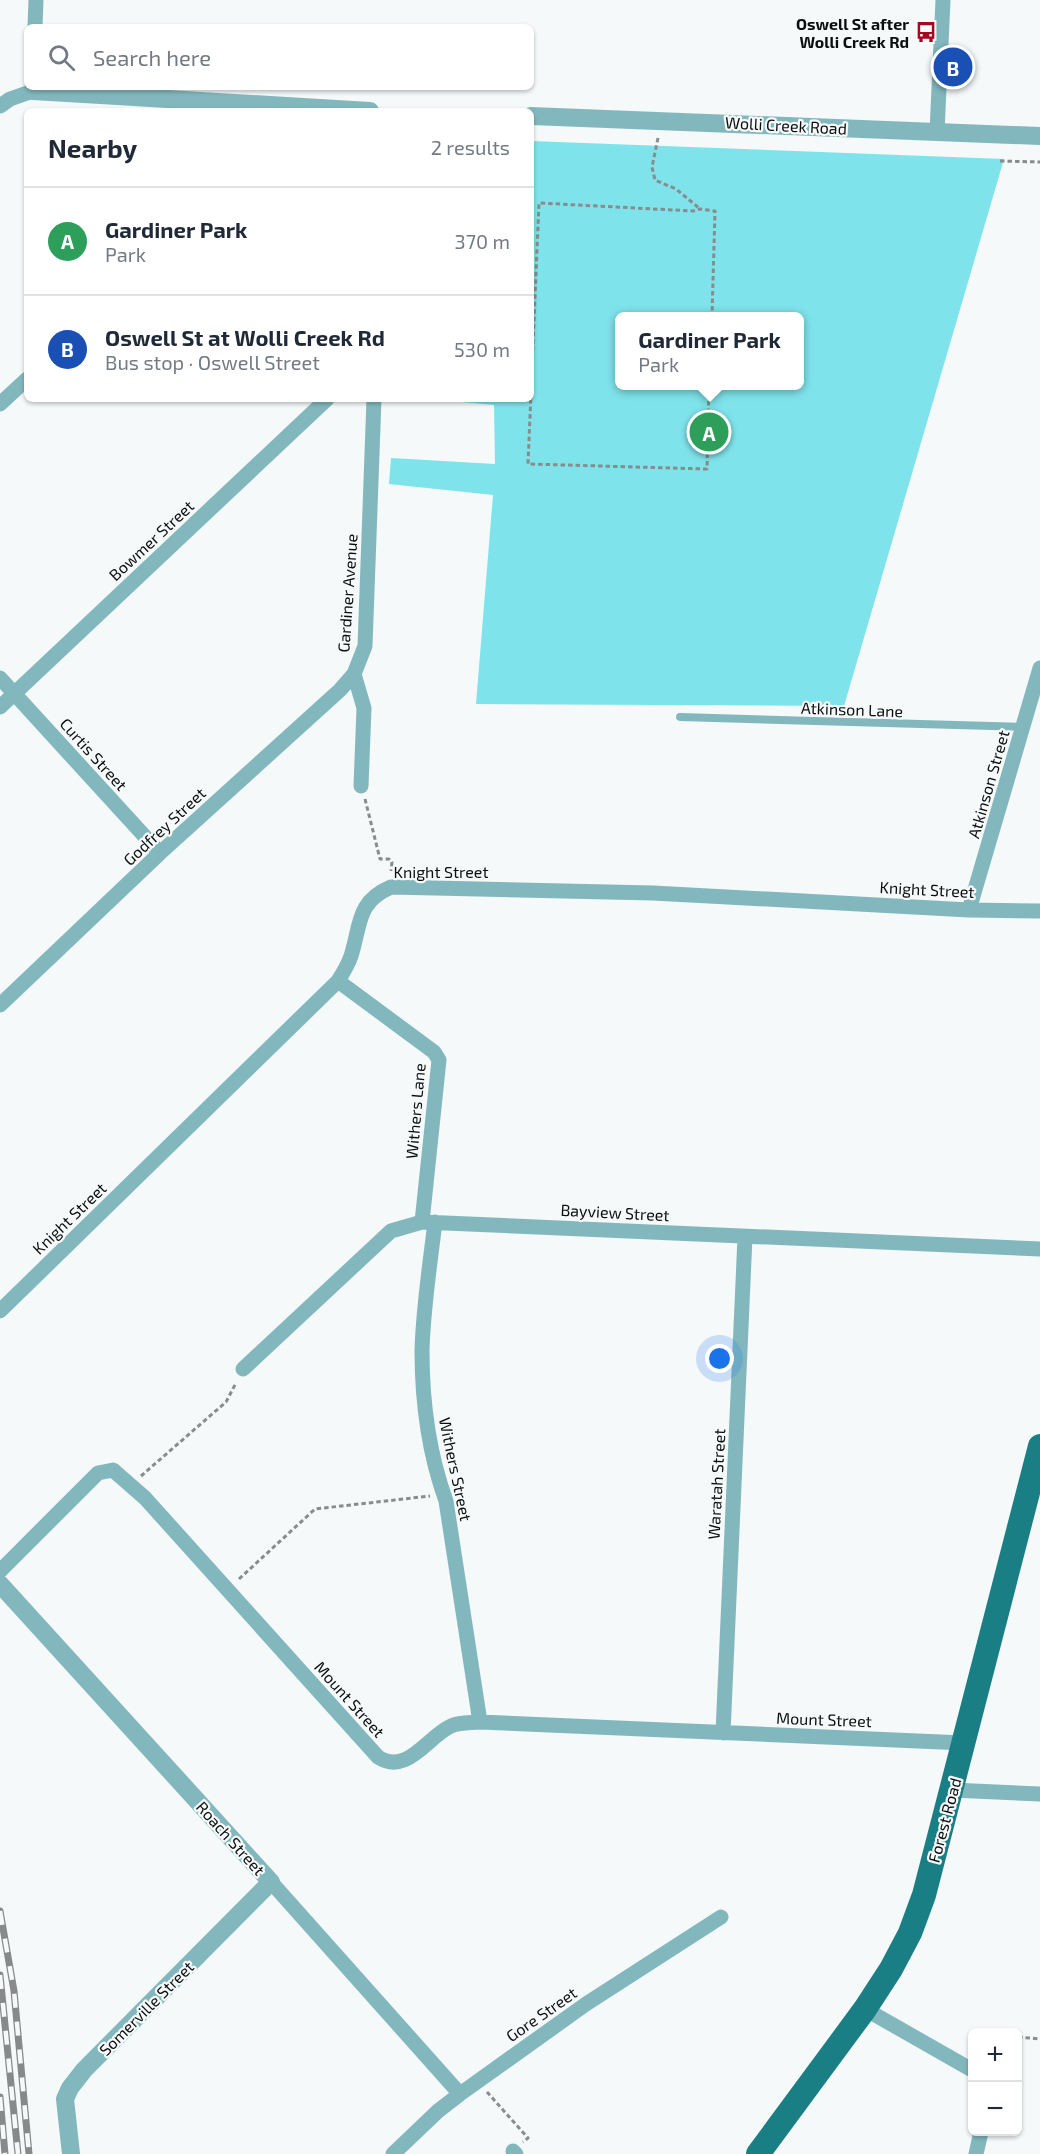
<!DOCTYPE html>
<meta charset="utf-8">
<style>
body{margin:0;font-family:"Exo 2",sans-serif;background:#f2f2f3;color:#1f2937}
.controls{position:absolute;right:18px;bottom:18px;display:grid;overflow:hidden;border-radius:9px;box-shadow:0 2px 4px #0004}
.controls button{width:54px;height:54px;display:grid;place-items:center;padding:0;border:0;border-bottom:2px solid #e0e1e3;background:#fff;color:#1f2937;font:30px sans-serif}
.you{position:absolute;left:720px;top:1359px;width:21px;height:21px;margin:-15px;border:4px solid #fff;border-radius:50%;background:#1a73e8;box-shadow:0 0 0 9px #1a73e833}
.badge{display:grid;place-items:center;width:39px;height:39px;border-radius:50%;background:#a40921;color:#fff;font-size:20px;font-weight:700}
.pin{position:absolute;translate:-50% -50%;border:3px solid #fff;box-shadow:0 2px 6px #0006}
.popup{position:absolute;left:615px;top:312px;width:189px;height:78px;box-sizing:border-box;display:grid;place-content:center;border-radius:9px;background:#fff;filter:drop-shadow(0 2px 4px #0005);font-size:20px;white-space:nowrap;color:#747a83}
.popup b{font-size:22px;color:#1f2937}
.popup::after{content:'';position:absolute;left:50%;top:100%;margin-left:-12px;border:12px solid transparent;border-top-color:#fff}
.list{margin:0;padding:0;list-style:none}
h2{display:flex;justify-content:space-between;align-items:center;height:78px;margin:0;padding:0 24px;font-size:26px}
h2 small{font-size:20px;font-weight:400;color:#747a83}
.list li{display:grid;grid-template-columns:39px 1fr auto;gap:18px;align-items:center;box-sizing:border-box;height:108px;padding:0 24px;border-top:2px solid #e0e1e3}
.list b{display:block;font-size:22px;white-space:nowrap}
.list p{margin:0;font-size:20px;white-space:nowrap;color:#747a83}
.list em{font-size:20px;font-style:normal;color:#747a83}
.icon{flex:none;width:33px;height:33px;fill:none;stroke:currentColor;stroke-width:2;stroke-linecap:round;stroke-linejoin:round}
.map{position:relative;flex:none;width:1040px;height:2154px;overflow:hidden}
.search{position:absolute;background:#fff;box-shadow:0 2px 4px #0004;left:24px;top:24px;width:510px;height:66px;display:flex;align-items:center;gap:15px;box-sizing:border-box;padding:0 21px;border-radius:9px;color:#747a83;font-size:22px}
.panel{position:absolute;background:#fff;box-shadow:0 2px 4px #0004;left:24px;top:108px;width:510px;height:294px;border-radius:9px}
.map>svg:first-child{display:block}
</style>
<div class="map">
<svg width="1040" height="2154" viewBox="0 0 1040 2154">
<rect width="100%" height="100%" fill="#f5f9fa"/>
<path fill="#7fe3eb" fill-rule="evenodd" d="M 531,141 L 1004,159 L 844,706 L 476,704 L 493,495 L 389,484 L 391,458 L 495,464 L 494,405 L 431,399 L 531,399 ZM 799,316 L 799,386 L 619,386 L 619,316 Z"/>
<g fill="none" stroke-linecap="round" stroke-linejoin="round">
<path stroke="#898c8c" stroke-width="3" stroke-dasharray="4.5 3" stroke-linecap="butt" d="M 658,138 L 652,167 L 655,180 L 676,189 L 699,208
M 1000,161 L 1040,162
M 709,386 L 707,469 L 528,464 L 539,203 L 693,211 L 700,209 L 715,211 L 712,316
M 365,799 L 380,859 L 389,859 L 392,862 L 391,871
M 141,1476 L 226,1402 L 236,1383
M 239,1579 L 315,1509 L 430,1496
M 1018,2037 L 1040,2039
M 487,2092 L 528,2138 L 523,2142"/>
<path stroke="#82b8bd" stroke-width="8" d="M 680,717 L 1023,727"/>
<path stroke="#82b8bd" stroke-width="15" d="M 35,27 L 36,0
M 0,106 L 10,99 L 33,91 L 34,87
M 937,132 L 943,0
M 0,404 L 27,379
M 0,678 L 160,853
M 0,707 L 327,399
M 361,786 L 364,708 L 354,674 L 365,646 L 374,399
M 969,910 L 1040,668
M 338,981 L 434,1052 L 439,1060 L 422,1222
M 0,1005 L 160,853 L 340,690 L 354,674
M 435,1222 C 430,1265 423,1308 422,1351 C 422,1401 429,1454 446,1501 L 480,1722
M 0,1311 L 338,981 C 343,973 348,965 351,956 C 361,925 356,902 391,887 L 653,893 L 969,910 L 1040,911
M 243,1369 L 391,1231 L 422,1222 L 1040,1249
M 0,1571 L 98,1473 L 113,1470 L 145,1498 L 378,1757 C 407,1776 427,1737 451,1726 C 460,1722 470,1723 480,1722 L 964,1743
M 723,1733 L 745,1237
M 952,1790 L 1040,1794
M 271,1882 L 460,2094
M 865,2009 L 972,2070
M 513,2151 L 516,2154
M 393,2154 L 438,2111 L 460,2094 L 586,2004 L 721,1917
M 976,2154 L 981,2132"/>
<path stroke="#82b8bd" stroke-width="18" d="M 33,91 L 370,111
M 531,116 L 1040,136
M 0,1584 L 271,1882 L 84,2070 L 70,2088 L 65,2099 L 71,2154"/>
<path stroke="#1a7e85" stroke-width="24" d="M 758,2154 L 865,2009 L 891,1969 L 910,1933 L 924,1895 L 1040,1446"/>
<defs>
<path id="rail" d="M 0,1911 L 14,1991 L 29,2154
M 0,1975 L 18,2154
M 0,2097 L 5,2154"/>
</defs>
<use href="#rail" stroke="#87898a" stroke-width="7"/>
<use href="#rail" stroke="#f5f9fa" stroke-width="4.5" stroke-dasharray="14" stroke-linecap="butt"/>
</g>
<defs>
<symbol id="bus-bare" viewBox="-9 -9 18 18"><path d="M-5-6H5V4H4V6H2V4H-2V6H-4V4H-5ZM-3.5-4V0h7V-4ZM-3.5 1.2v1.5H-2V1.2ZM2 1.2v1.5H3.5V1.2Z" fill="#a40921" stroke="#f5f9fa" stroke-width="2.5" paint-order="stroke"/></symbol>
</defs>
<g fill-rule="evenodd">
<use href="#bus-bare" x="911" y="17" width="30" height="30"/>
</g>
<g text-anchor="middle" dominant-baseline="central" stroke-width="4.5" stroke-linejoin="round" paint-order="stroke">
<g font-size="16" font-weight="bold" fill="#0d0e0e" stroke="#f5f9fa" text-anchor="end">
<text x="909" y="23">Oswell St after<tspan x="909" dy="18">Wolli Creek Rd</tspan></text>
</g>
<g font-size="16" fill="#0d0e0e" stroke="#f5f9fa">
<text transform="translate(786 125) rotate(3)">Wolli Creek Road</text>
<text transform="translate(151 540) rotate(-43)">Bowmer Street</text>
<text transform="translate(347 593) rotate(-86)">Gardiner Avenue</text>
<text transform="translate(852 709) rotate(2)">Atkinson Lane</text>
<text transform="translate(94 754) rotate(48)">Curtis Street</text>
<text transform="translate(988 784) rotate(-74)">Atkinson Street</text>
<text transform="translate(164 826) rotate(-43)">Godfrey Street</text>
<text x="441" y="871">Knight Street</text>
<text transform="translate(927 889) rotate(3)">Knight Street</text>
<text transform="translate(415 1111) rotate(-85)">Withers Lane</text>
<text transform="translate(615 1212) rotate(3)">Bayview Street</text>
<text transform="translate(69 1218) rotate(-44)">Knight Street</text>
<text transform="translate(456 1469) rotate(78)">Withers Street</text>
<text transform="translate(716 1484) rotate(-87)">Waratah Street</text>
<text transform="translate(350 1699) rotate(48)">Mount Street</text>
<text transform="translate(824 1719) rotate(2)">Mount Street</text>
<text transform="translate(944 1820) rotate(-75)">Forest Road</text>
<text transform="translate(231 1838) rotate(48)">Roach Street</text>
<text transform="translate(146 2008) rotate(-45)">Somerville Street</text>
<text transform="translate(541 2014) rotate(-35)">Gore Street</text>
</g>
</g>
</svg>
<div class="controls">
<button>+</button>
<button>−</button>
</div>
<div class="you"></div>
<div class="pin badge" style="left:709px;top:432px;background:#2e9e5b">A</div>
<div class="popup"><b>Gardiner Park</b>Park</div>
<div class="pin badge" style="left:953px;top:67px;background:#1a4fb4">B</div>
<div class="search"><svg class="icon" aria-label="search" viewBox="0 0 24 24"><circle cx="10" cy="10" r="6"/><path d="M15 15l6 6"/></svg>Search here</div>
<section class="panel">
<h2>Nearby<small>2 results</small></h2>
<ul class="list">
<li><span class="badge" style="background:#2e9e5b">A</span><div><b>Gardiner Park</b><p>Park</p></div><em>370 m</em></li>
<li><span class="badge" style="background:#1a4fb4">B</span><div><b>Oswell St at Wolli Creek Rd</b><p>Bus stop · Oswell Street</p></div><em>530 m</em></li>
</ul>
</section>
</div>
